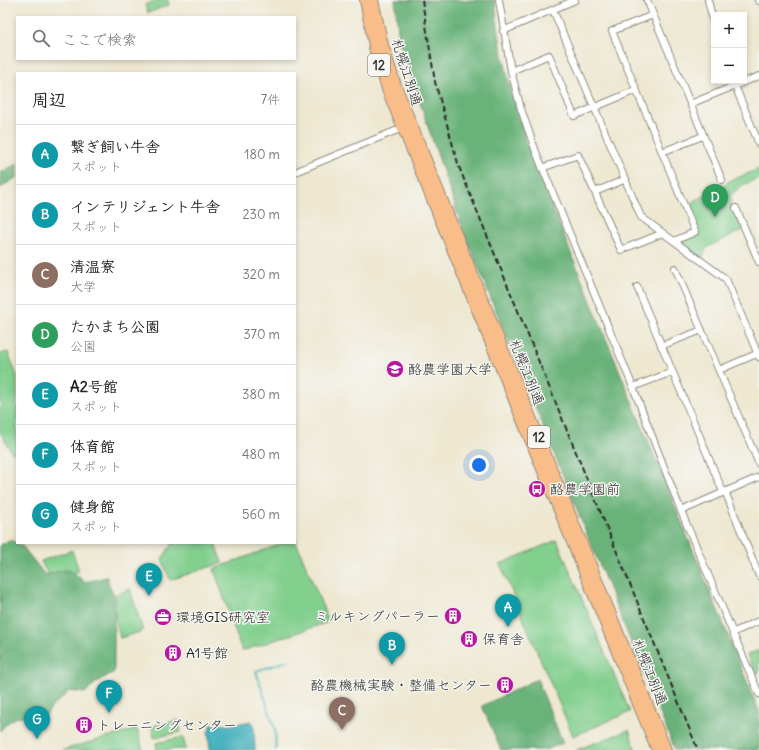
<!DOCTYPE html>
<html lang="ja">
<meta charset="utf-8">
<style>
body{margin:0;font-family:Delius,"Klee One",sans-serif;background:#f6f6f6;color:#222}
.controls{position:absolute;right:12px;top:12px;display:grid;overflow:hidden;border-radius:0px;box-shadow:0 2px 6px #0003}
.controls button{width:36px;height:36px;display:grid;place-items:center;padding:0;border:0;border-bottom:1px solid #e0e0e0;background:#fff;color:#222;font:20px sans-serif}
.you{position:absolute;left:479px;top:465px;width:14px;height:14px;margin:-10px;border:3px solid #fff;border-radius:50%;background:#1a73e8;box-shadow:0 0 0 6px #1a73e833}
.badge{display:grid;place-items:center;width:26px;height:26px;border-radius:50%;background:#111827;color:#fff;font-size:13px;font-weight:700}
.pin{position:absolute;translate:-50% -33px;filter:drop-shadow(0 1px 2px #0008)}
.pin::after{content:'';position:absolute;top:21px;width:14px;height:12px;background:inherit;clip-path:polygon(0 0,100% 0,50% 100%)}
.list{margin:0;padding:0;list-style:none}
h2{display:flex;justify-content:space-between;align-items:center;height:52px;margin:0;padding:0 16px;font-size:17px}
h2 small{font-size:13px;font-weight:400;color:#767676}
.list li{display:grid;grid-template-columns:26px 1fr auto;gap:12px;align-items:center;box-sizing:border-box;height:60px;padding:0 16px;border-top:1px solid #e0e0e0}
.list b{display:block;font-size:15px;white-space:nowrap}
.list p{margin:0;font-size:13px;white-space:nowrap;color:#767676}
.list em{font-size:13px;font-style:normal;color:#767676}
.icon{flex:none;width:22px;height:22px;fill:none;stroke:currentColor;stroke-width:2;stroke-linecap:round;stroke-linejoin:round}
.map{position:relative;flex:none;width:759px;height:750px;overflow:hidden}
.search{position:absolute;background:#fff;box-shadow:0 2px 6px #0003;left:16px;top:16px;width:280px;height:44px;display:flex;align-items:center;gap:10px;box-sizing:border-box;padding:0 14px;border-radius:0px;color:#767676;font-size:15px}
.panel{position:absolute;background:#fff;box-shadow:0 2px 6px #0003;left:16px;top:72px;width:280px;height:472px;border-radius:0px}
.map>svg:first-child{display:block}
</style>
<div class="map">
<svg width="759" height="750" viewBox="0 0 759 750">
<rect width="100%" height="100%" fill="#f6f6f2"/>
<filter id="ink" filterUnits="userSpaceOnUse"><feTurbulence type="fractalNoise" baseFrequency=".025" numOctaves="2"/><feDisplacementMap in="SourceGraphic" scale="8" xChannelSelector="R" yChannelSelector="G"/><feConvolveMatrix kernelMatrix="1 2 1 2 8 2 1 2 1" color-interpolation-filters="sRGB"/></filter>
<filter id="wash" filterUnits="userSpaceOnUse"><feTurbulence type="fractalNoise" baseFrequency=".012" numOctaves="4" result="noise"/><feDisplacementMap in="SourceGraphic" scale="16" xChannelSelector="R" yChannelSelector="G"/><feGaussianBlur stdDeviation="0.9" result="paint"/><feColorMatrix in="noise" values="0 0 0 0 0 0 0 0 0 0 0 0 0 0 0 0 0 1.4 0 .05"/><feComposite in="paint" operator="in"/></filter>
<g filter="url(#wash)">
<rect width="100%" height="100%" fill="#eee8d1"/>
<path fill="#82cf8e" stroke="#567d5c" d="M 157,0 L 168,0 L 169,5 L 148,13 L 145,5 Z
M 759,169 L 759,178 L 741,186 L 731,195 L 731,204 L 743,230 L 706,248 L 703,259 L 681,243 L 682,240 L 699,233 L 688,204 L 715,191 L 720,193 L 727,182 Z
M 8,352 L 17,376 L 17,452 L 12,453 L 0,432 L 0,354 Z
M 295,539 L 329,622 L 242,651 L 214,569 L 283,543 L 295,543 Z
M 557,540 L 630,712 L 573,736 L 500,564 Z
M 178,543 L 215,543 L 222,563 L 170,580 L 162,559 L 172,544 Z
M 72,550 L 79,571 L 56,578 L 47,573 L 41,561 Z
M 130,589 L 143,631 L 120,638 L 115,616 L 116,594 Z
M 759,650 L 759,673 L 755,674 L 747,655 Z
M 179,720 L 181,732 L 154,738 L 152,726 Z
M 137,729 L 143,750 L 62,750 Z
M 629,730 L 636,750 L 576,750 Z
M 183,737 L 186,749 L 157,750 L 156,743 Z"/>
<path fill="#69b279" stroke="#4a6e52" d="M 395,0 L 495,0 C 499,54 514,102 530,153 L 759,711 L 759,750 L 675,750 L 464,233 L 399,41 Z
M 17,164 L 17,177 L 0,188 L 0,173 Z
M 11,540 L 23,547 L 45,575 C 67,570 68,565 84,582 L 107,577 L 109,585 L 114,594 L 114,672 L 98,681 L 85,693 L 69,691 C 62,700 51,705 47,714 L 33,718 C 20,712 8,721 0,731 L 0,545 Z
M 537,679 L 563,743 L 545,750 L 501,750 L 482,706 Z"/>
<path fill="#40afbb" stroke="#366d73" d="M 251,721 L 254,724 L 255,750 L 210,750 L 208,732 L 211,724 L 230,725 Z"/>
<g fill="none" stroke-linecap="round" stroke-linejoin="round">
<path stroke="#40afbb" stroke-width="2" d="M 276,750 L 275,729 L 256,671 L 287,661"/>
</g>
</g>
<g filter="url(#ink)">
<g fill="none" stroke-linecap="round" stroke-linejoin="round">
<defs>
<path id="minor" d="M 499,0 L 511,71 L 521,109 L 536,152 L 633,387 L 681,511 L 759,694
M 647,0 L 722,180
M 708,0 L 714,25
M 758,0 L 759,1
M 553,10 L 641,217 L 726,279 L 759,357
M 653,15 L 612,31 L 695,232 L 674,241
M 503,31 L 575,0
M 511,71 L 549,55 L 574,116 L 636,90
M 733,81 L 759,144
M 690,104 L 759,76
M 662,152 L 703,136
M 542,168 L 578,155 L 621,250 L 663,233
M 295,172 L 405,127
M 595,192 L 626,179
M 736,208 L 759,262
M 675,268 L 759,464
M 637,287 L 723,492
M 661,346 L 702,330
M 719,370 L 759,353
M 633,387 L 672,372
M 725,491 L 759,576
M 681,511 L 759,477
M 734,632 L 759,621"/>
<path id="trunk" d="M 365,0 L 375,51 L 388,92 L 657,750
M 373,0 L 383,45 L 396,86 L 666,750"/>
</defs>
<use href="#minor" stroke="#8c8a7e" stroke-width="8"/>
<use href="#trunk" stroke="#8c8a7e" stroke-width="12"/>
<use href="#minor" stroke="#fff" stroke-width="6"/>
<use href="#trunk" stroke="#f8bd89" stroke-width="10"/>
<path stroke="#2b2b2b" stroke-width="2" stroke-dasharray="6 3" stroke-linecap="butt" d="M 422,0 L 435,82 L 459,167 L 698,750"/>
</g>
</g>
<defs>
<symbol id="university-disc" viewBox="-11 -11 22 22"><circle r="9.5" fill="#b5179e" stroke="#f6f6f2"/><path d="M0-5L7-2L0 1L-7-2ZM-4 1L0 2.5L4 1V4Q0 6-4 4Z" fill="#fff"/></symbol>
<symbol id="bus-disc" viewBox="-11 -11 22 22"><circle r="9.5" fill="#b5179e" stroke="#f6f6f2"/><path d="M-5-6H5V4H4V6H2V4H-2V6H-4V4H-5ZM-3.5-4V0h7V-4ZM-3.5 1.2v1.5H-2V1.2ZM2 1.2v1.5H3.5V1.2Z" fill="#fff"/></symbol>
<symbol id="building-disc" viewBox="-11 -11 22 22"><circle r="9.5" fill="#b5179e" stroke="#f6f6f2"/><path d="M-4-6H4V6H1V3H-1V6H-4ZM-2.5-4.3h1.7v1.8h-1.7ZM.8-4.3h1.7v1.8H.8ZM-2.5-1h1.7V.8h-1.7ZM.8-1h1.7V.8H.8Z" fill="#fff"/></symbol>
<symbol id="office-disc" viewBox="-11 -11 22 22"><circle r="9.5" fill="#b5179e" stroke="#f6f6f2"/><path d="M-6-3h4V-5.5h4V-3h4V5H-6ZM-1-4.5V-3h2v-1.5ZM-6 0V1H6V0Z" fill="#fff"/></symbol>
</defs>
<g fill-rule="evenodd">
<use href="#university-disc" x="385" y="359" width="20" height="20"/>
<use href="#bus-disc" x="527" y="479" width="20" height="20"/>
<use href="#building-disc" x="443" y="606" width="20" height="20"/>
<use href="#office-disc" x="153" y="607" width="20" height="20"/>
<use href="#building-disc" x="459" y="629" width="20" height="20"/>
<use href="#building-disc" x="163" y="643" width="20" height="20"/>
<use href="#building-disc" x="495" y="675" width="20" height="20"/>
<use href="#building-disc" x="74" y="715" width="20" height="20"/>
</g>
<g text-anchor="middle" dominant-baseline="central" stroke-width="3" stroke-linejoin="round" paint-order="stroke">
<g fill="#f6f6f2" stroke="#686867" stroke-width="1">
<rect x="368" y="54" width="22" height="22" rx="3"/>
<rect x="528" y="426" width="22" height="22" rx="3"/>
</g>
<g font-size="13" font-weight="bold" fill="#2b2b2b">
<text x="379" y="65">12</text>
<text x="539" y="437">12</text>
</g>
<g font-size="14" fill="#2b2b2b" stroke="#f6f6f2">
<text transform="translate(407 72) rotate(72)">札幌江別通</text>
<text transform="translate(527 372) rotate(68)">札幌江別通</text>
<text transform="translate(650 672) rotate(68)">札幌江別通</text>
</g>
<g font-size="14" fill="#2b2b2b" stroke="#f6f6f2" text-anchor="start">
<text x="408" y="369">酪農学園大学</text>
<text x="550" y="489">酪農学園前</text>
<text x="440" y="616" text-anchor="end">ミルキングパーラー</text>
<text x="176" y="617">環境GIS研究室</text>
<text x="482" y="639">保育舎</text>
<text x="186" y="653">A1号館</text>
<text x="492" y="685" text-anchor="end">酪農機械実験・整備センター</text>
<text x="97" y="725">トレーニングセンター</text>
</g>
</g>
</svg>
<div class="controls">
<button>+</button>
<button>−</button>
</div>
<div class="you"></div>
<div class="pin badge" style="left:508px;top:627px;background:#0f9aa8">A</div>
<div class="pin badge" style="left:392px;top:665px;background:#0f9aa8">B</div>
<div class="pin badge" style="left:342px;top:730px;background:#8d6e63">C</div>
<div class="pin badge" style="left:715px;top:217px;background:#2e9e5b">D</div>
<div class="pin badge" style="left:149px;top:596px;background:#0f9aa8">E</div>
<div class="pin badge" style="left:109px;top:713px;background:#0f9aa8">F</div>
<div class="pin badge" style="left:37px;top:739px;background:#0f9aa8">G</div>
<div class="search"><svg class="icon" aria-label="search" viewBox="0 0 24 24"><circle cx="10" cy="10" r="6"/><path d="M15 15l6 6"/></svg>ここで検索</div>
<section class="panel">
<h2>周辺<small>7件</small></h2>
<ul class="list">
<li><span class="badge" style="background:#0f9aa8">A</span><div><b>繋ぎ飼い牛舎</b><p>スポット</p></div><em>180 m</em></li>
<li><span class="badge" style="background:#0f9aa8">B</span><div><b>インテリジェント牛舎</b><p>スポット</p></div><em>230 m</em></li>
<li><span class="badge" style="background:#8d6e63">C</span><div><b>清温寮</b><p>大学</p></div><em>320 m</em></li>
<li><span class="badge" style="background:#2e9e5b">D</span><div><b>たかまち公園</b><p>公園</p></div><em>370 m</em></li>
<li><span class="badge" style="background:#0f9aa8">E</span><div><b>A2号館</b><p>スポット</p></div><em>380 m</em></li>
<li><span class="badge" style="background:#0f9aa8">F</span><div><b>体育館</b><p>スポット</p></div><em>480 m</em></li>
<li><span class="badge" style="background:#0f9aa8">G</span><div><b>健身館</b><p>スポット</p></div><em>560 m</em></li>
</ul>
</section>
</div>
